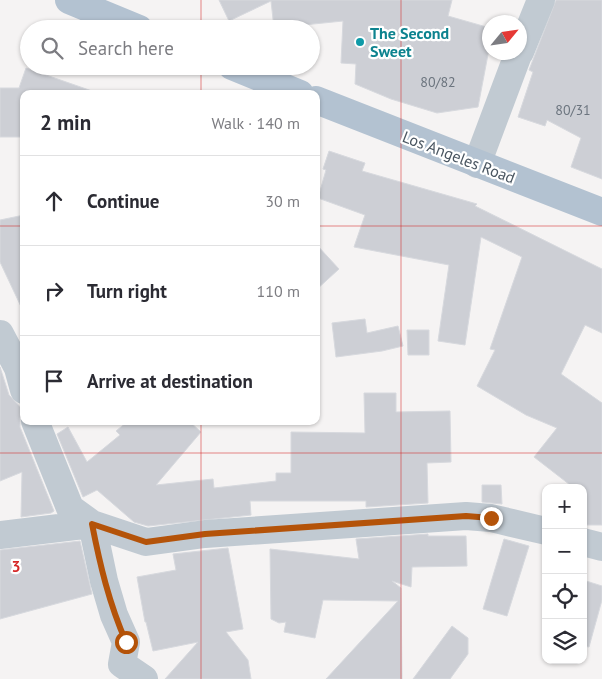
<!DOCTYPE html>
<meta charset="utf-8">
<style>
body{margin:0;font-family:"PT Sans",sans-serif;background:#f7f7f7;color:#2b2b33}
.controls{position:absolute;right:15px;bottom:15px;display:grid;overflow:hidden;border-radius:10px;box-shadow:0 1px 4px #0004}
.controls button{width:45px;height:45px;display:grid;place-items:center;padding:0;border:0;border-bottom:1px solid #e1e1e2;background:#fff;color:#2b2b33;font:25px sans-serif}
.compass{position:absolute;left:482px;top:15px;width:45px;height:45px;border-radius:50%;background:#fff;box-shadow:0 1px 4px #0004;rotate:61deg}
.stop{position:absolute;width:15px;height:15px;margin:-11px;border:4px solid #b45309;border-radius:50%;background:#fff}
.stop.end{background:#b45309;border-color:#fff;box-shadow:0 1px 5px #0008}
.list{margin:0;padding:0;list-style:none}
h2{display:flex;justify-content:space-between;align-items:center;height:65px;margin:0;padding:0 20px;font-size:21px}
h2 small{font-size:16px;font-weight:400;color:#7c7c81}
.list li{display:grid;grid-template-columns:32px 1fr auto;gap:15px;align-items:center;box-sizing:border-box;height:90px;padding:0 20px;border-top:1px solid #e1e1e2}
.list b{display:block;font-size:19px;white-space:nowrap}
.list em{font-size:16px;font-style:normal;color:#7c7c81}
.icon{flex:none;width:28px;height:28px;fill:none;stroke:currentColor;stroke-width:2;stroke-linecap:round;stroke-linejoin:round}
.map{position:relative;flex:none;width:602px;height:679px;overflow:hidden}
.search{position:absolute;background:#fff;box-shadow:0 1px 4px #0004;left:20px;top:20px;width:300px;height:55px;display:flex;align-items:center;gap:12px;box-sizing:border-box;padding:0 18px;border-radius:28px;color:#7c7c81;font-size:19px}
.panel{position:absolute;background:#fff;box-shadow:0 1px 4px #0004;left:20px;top:90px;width:300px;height:335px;border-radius:10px}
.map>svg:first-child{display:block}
</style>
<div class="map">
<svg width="602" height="679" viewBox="0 0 602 679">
<rect width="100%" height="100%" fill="#f5f3f3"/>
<path fill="#cdcfd5" stroke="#d7d9de" d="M 219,0 L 452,0 L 448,16 L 490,28 L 490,44 L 478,107 L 437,113 L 391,99 L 355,84 L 356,64 L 341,63 L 343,21 L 274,28 L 271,1 L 229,21 Z
M 556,0 L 602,0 L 602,179 L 571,167 L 581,138 L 547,120 L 545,126 L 518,117 L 533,72 L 529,70 Z
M 26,68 L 92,91 L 91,94 L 24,94 L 24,137 L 0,137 L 0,88 L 19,88 Z
M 329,151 L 365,163 L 362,171 L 477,204 L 475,206 L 602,269 L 602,333 L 585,325 L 561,374 L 602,403 L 602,525 L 583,525 L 583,488 L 574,488 L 534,457 L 557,428 L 526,415 L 477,386 L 495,350 L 490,349 L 522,257 L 481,237 L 465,345 L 438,341 L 449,265 L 354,247 L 365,215 L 318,198 L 326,170 L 323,169 Z
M 24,215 L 24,313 L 0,262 L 0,220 Z
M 316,244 L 339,269 L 316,290 Z
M 365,319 L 367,333 L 398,326 L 403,346 L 382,351 L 336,357 L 332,323 Z
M 407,330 L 429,330 L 429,355 L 408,355 Z
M 0,367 L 9,395 L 24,411 L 20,418 L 20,427 L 54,511 L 51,513 L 21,517 L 22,472 L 0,481 Z
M 364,393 L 396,393 L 396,412 L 450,411 L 451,462 L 427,463 L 428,503 L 366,507 L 366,501 L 250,501 L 251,515 L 148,526 L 134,522 L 97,490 L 83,497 L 57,434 L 68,427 L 87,462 L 120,435 L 116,431 L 128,421 L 189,421 L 201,432 L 156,485 L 213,479 L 214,488 L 276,481 L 276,473 L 291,473 L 291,432 L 365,433 Z
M 482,485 L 501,485 L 502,504 L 482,502 Z
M 428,534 L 428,536 L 466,536 L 467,566 L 412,567 L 411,587 L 392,581 L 401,588 L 402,679 L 326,679 L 398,601 L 323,600 L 315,638 L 284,632 L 286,622 L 279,623 L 271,619 L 270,549 L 359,559 L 356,539 Z
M 504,539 L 529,546 L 507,616 L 483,609 Z
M 80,541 L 92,594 L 0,619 L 0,550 Z
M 228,548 L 243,629 L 226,632 L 248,660 L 251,679 L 165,679 L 198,642 L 153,651 L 146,622 L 145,622 L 137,577 L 176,570 L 173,554 Z
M 583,580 L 602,586 L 602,600 L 589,647 L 583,646 Z
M 452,626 L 468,638 L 468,654 L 450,679 L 413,679 Z"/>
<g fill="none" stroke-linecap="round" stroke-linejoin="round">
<path stroke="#c1cad2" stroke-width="28" d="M 520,52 L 541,0
M 477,164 L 519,52
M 0,334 L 18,368 L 24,390
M 35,421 L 70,508 L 92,524 L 146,542 L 205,534 L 466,516 L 491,518 L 546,531
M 92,524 L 104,581 L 114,615 L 126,642 L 122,664 L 144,679
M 0,535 L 92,524
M 583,542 L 602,547"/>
<path stroke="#b3c2d1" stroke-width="28" d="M 69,0 L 139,29
M 232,66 L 300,94
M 316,100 L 602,212"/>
</g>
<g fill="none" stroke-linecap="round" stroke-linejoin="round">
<path stroke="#b45309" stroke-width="6" d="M 126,642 C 109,603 100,565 92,524 L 146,542 L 205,534 L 466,516 L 491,518"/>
</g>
<path fill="none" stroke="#d62828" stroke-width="1" stroke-opacity="0.55" d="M 201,0 L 201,29M 401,0 L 401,679M 201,66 L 201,94M 0,226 L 24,226M 316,226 L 602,226M 201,421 L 201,679M 0,453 L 602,453"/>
<circle fill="#0f9aa8" stroke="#fff" stroke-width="2" cx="360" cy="42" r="5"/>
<g text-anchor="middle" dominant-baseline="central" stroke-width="4.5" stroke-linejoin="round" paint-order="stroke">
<g font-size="14" fill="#6b747e">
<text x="438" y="82">80/82</text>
<text x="573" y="110">80/31</text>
</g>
<g font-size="16" font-weight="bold" fill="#0d838f" stroke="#fff" text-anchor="start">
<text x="370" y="33">The Second<tspan x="370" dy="18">Sweet</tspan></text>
</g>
<g font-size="16" fill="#4a5661" stroke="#fff">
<text transform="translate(459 157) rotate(21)">Los Angeles Road</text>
</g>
</g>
<g font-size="16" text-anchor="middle" font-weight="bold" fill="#d62828" stroke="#fff" stroke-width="4.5" stroke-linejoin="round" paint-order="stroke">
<text x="16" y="572">3</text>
</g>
</svg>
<div class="controls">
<button>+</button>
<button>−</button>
<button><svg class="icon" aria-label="locate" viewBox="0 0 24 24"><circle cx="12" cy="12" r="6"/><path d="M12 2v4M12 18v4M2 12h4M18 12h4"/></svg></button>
<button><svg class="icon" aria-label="layers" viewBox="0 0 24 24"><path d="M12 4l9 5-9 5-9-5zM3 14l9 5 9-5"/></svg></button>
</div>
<svg class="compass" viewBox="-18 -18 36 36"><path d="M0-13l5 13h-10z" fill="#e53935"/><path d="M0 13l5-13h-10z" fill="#7c7c81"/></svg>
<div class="stop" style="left:126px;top:642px"></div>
<div class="stop end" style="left:491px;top:518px"></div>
<div class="search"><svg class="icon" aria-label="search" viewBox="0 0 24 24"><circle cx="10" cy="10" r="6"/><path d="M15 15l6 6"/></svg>Search here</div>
<section class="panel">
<h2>2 min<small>Walk · 140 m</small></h2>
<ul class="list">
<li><svg class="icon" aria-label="ahead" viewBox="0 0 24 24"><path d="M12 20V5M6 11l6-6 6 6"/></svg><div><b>Continue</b></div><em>30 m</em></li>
<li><svg class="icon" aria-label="right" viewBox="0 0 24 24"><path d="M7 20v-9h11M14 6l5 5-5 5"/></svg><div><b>Turn right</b></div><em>110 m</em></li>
<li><svg class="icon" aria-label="arrive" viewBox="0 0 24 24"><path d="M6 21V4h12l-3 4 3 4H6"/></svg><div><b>Arrive at destination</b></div></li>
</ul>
</section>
</div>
